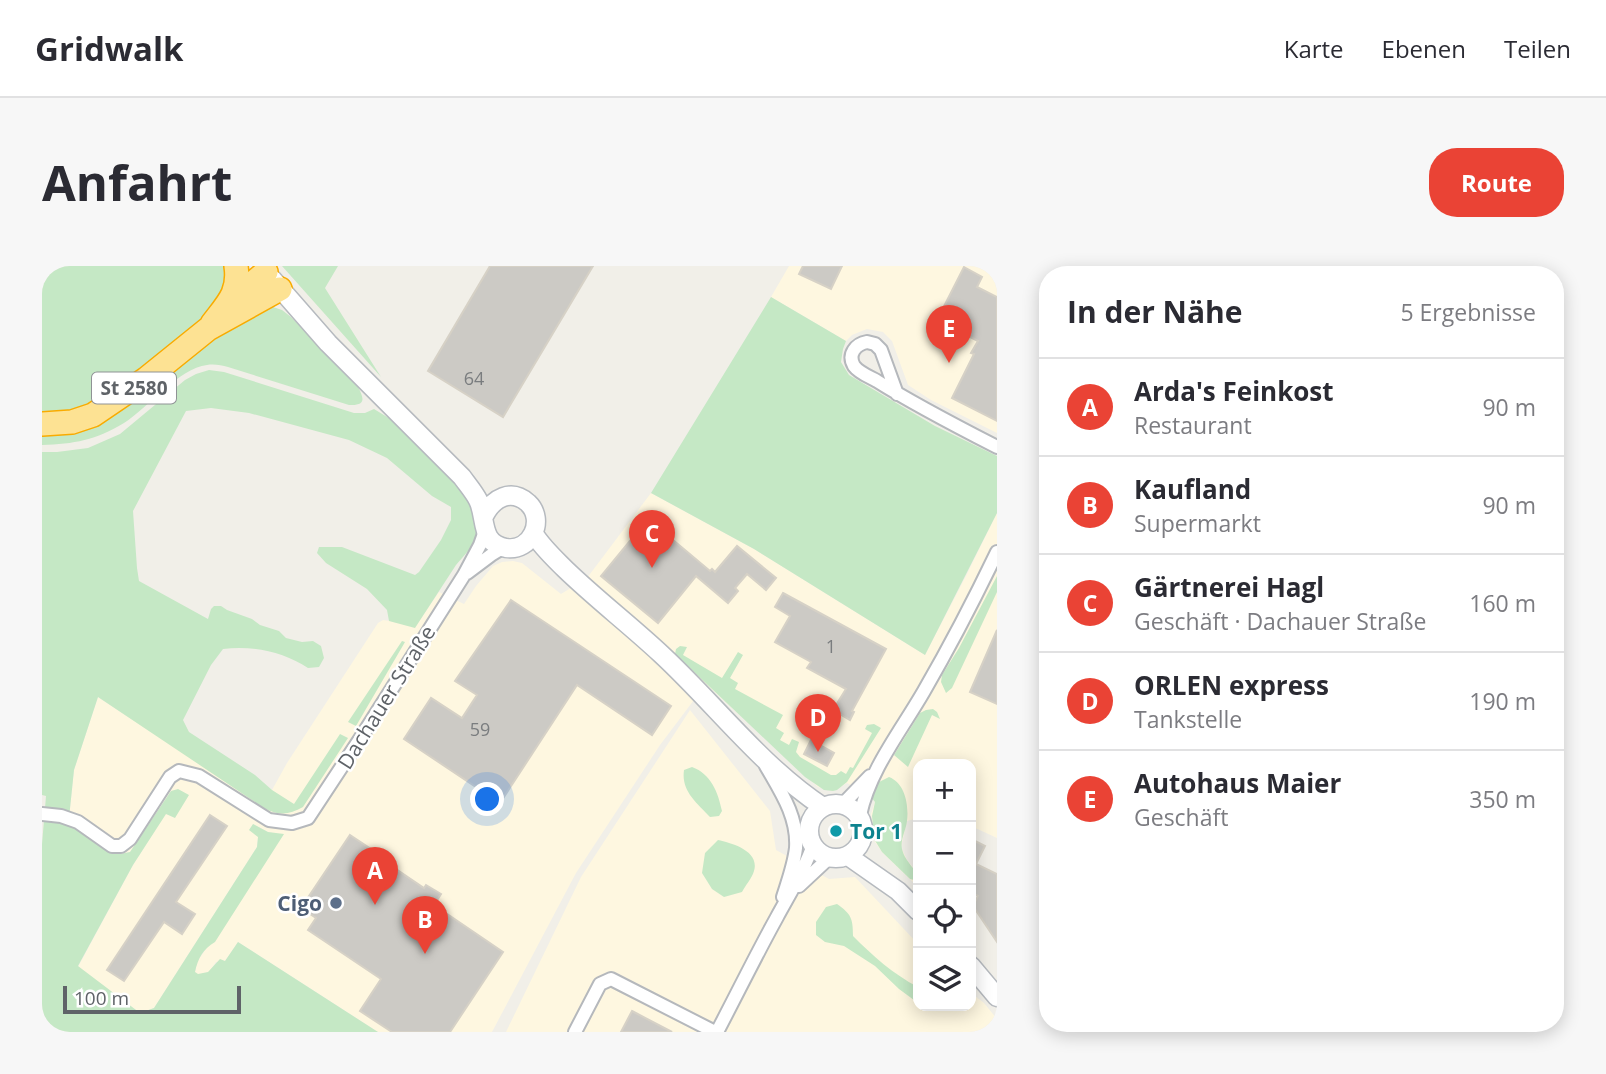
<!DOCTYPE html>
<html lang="de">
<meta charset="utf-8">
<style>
body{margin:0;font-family:"Open Sans",sans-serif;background:#f7f7f7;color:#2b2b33}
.controls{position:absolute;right:21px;bottom:21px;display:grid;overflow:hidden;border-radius:14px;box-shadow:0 4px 18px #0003}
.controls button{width:63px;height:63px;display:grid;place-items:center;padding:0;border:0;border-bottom:2px solid #e1e1e2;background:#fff;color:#2b2b33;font:35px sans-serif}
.scale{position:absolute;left:21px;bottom:18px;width:178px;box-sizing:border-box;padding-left:7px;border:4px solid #5f6368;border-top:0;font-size:19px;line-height:24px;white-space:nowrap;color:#5f6368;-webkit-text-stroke:5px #fff;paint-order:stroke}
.you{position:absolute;left:446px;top:534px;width:24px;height:24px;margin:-18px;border:5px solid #fff;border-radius:50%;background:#1a73e8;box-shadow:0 0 0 10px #1a73e833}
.badge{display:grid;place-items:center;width:46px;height:46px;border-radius:50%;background:#ea4335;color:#fff;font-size:23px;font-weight:700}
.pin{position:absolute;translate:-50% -58px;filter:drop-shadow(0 2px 4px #0008)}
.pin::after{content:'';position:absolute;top:37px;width:24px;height:21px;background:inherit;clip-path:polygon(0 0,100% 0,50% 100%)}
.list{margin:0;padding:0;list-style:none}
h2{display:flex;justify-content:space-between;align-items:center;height:91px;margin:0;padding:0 28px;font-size:30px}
h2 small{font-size:23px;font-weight:400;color:#7c7c81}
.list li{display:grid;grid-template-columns:46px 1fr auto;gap:21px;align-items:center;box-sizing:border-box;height:98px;padding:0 28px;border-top:2px solid #e1e1e2}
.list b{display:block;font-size:26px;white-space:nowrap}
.list p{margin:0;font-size:23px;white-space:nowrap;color:#7c7c81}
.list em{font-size:23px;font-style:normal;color:#7c7c81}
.icon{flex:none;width:38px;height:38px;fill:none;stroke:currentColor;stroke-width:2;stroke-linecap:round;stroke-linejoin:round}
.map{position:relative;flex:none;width:955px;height:766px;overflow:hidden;border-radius:28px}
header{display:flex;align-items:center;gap:42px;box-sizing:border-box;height:98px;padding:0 35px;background:#fff;border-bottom:2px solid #e1e1e2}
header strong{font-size:33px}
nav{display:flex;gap:38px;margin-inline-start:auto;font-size:24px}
.intro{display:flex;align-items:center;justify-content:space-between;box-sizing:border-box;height:168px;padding:0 42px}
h1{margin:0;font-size:49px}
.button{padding:18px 32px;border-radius:28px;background:#ea4335;color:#fff;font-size:24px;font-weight:700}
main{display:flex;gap:42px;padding:0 42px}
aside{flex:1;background:#fff;border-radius:28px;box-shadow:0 4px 18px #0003}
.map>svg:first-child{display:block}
</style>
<header>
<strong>Gridwalk</strong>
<nav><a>Karte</a><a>Ebenen</a><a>Teilen</a></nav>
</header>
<div class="intro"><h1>Anfahrt</h1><a class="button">Route</a></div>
<main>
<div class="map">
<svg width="955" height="766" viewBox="0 0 955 766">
<rect width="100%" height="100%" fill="#f1efe8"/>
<path fill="#fef7e0" d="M 747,0 L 955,0 L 955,167 L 889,134 L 866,119 L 850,75 L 841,66 L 825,63 L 810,69 L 804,75 L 729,31 Z
M 609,227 L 712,283 L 883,389 L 925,308 L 955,247 L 955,572 L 929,560 L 929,498 L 876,498 L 876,552 L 865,555 L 859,581 L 865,594 L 876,608 L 876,621 L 840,586 L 833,576 L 829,548 L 833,536 L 829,531 L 805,517 L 791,525 L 776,521 L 664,418 L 618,479 L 534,607 L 450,766 L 336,766 L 196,676 L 183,695 L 174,696 L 167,706 L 156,709 L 153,706 L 155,696 L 241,569 L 226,566 L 211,558 L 216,571 L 215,581 L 112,742 L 98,747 L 36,701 L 91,599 L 124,547 L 129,525 L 88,586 L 78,588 L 27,552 L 32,504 L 56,431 L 106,464 L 234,530 L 230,524 L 245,497 L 336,357 L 341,354 L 348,355 L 373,361 L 397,326 L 422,338 L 434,320 L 451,300 L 460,296 L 471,295 L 480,297 L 519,328 L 545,312 Z
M 648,444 L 728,545 L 734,584 L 787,613 L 813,611 L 876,678 L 876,740 L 929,740 L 929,727 L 942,737 L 955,753 L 955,766 L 464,766 L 539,611 Z"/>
<path fill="#c5e8c5" d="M 6,0 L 187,0 L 186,29 L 129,83 L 42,144 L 0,148 L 0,9 Z
M 240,0 L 296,0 L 283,22 L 339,111 Z
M 729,31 L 804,75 L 801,83 L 799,96 L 807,109 L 893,160 L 955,190 L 955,247 L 883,389 L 712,283 L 609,227 Z
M 228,40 L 240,44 L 249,51 L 315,119 C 322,132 325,140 307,139 L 186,101 C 179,99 172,98 165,99 C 137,102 106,142 82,157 C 54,174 32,178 0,179 L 0,166 Z
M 167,104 L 182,106 L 312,147 L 323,147 L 332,143 L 350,154 L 384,186 L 425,229 L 435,250 L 435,271 L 433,277 L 414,299 L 373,362 L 347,355 L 345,344 L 325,323 L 284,297 L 275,287 L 277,281 L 300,281 L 373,309 L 377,306 L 399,274 L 409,254 L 409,241 L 390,230 L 345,192 L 307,174 L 207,147 L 169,142 L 144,145 L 91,245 L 95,302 L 97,315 L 166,353 L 169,343 L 172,340 L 179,340 L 185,344 L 210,353 L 218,359 L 237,365 L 244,372 L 260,376 L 271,375 L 279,380 L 282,392 L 277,401 L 266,402 C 242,386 210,379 181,383 L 169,399 L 141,454 L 147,466 L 213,509 L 230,524 L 252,538 L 298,468 L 306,472 L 261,541 C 247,549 237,550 222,542 L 56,431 L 32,504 L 27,552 L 78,588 L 88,586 L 129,525 L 136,523 L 147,529 L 133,552 L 124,548 L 91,599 L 36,700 L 98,747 L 112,742 L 215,581 L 216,571 L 207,564 L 211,558 L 226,566 L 242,568 L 173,676 C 161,683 156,692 153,706 L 156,708 L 166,706 L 178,693 L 183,695 L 196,676 L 336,766 L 0,766 L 0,578 L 4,530 L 0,529 L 0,186 L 15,186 L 46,182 L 78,168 L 143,114 L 154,108 Z
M 955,310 L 955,326 L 910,422 L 904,427 L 899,416 L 900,409 L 917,382 Z
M 360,375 L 363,376 L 314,460 L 306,456 Z
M 638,380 L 645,381 L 641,389 L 680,412 L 696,386 L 701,389 L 688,412 L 696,417 L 693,423 L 741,449 L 734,462 L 742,467 L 738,474 L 747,479 L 750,473 L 757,476 L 754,486 L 758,491 L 789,509 L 794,509 L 799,505 L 804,508 L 808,501 L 811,502 L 830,467 L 823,463 L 825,459 L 832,458 L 839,462 L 805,516 L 795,524 L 791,525 L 782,524 L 763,511 L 633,388 L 634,383 Z
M 891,443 L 895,446 L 898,453 L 890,449 L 866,501 L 852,489 L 878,447 L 884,444 Z
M 650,501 C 669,508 676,526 680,545 L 677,550 L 668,551 C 654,536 639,525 642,504 Z
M 847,511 C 863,517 867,539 865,555 C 864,564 858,574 860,583 C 864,599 876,601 876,618 L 872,614 L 868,613 L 840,586 L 832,573 L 830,550 L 833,536 L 829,531 L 837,516 Z
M 676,574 C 690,577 718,585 712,605 C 710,612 703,620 700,626 L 682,631 L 670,623 L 660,607 L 663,587 Z
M 795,638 C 809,648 811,652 811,670 C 831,690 851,708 876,721 L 876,737 L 857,723 L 833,700 L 802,680 L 783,676 L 774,669 L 774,656 L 784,641 Z"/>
<path fill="#cccac5" stroke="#d6d1c6" stroke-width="2" d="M 448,0 L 551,0 L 461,151 L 386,105 Z
M 761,0 L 800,0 L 789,23 L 757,8 Z
M 922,1 L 940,11 L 935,21 L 955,31 L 955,155 L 910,132 L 932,88 L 929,87 L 936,75 L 895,54 Z
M 606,253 L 668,305 L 670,303 L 673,306 L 695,280 L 734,312 L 724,324 L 705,308 L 693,322 L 696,325 L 686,337 L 654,310 L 616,357 L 559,310 Z
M 741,327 L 844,383 L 810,445 L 812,446 L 808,454 L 791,444 L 804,423 L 765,402 L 769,396 L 733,376 L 748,350 L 733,341 Z
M 469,334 L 629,440 L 610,469 L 535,419 L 458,537 L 362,473 L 389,432 L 420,452 L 435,429 L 413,415 Z
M 955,364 L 955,438 L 928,426 Z
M 769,474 L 792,487 L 785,500 L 762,488 Z
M 168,549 L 185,560 L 134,636 L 153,648 L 140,668 L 122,656 L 82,715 L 65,704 Z
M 308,569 L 353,599 L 351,601 L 382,622 L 384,619 L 399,628 L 392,639 L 461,686 L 408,766 L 350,766 L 318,745 L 339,713 L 266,664 L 274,652 L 259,642 Z
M 929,573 L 943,580 L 934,598 L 955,608 L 955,676 L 931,640 L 936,630 L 929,626 Z
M 590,745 L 630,766 L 579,766 Z"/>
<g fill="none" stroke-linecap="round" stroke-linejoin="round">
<defs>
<path id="street" d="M 855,128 L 839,84 L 833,78 L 825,76 C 814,78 805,88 812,100 C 817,107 828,111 835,115 C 873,139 914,160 955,181
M 425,307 L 449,289 L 462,281
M 724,500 C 739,526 756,551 754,582 C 752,599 746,615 741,631
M 801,538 L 828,510
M 0,548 L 19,550 L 36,556 L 70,580 L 79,580 L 88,573 L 128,511 L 137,505 L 157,510 L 227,554 L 250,557 L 266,552 L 318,473 L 422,309 L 438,279 L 443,265
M 818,549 C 828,503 859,465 882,425 C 908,380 932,334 955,286
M 757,620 L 787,592
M 533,766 L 558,718 L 569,713 L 673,766
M 675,766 C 695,728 714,689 735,651 C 748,627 762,605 771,579"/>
<path id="secondary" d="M 230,13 L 286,77 L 420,211 C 425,218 432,226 436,234 C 445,252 437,277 464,282 C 489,286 504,254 486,237 C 469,222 451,232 442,250
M 492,268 C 500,281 512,292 523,303 C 554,333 588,359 619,388 C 673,438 719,500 781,541
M767 565a27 27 0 1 1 54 0a27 27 0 1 1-54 0Z
M 806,590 L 856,625 L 876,645
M 929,700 L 955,731"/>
<path id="highway" d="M 186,38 L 224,6
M 170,58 C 185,38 198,27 194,0
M 0,158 L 30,156 L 51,149 L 104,113 L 166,63 L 238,23"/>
</defs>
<use href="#street" stroke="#b5b8bc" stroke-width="16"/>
<use href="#secondary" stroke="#b6babf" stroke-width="21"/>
<use href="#highway" stroke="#f9ab00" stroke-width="26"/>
<use href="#street" stroke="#fff" stroke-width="12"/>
<use href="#secondary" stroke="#fff" stroke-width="18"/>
<use href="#highway" stroke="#fde293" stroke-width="23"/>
</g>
<circle fill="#0f9aa8" stroke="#fff" stroke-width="2.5" cx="794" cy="565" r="7"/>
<circle fill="#5c6f8a" stroke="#fff" stroke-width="2.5" cx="294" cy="637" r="7"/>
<g text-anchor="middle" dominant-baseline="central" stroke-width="5" stroke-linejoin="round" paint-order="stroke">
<g font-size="18" fill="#7a7d7f">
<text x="432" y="112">64</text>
<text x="789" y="380">1</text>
<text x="438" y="463">59</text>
</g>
<rect fill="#fff" stroke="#8f9295" stroke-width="2" x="50" y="106.5" width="84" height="31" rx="5"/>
<g font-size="19" font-weight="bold" fill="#5f6368">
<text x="92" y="122">St 2580</text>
</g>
<g font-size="21" fill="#5f6368" stroke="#fff">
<text transform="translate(344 431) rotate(-58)">Dachauer Straße</text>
</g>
<g font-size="21" font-weight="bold" fill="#0d838f" stroke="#fff" text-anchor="start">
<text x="808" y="565">Tor 1</text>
</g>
<g font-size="21" font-weight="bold" fill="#4e5e75" stroke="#fff" text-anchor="end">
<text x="280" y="637">Cigo</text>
</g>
</g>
</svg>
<div class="controls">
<button>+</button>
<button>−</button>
<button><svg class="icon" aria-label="locate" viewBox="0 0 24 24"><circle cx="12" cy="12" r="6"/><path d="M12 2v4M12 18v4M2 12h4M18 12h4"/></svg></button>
<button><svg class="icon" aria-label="layers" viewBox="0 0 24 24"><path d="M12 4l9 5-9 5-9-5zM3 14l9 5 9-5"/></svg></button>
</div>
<div class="scale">100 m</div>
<div class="you"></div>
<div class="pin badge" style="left:333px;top:639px">A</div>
<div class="pin badge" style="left:383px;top:688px">B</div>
<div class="pin badge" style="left:610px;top:302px">C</div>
<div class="pin badge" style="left:776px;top:486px">D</div>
<div class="pin badge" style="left:907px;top:97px">E</div>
</div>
<aside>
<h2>In der Nähe<small>5 Ergebnisse</small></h2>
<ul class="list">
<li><span class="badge">A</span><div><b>Arda's Feinkost</b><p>Restaurant</p></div><em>90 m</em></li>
<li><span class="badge">B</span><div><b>Kaufland</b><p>Supermarkt</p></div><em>90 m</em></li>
<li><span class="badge">C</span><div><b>Gärtnerei Hagl</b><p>Geschäft · Dachauer Straße</p></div><em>160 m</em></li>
<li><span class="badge">D</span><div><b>ORLEN express</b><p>Tankstelle</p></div><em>190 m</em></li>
<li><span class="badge">E</span><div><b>Autohaus Maier</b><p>Geschäft</p></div><em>350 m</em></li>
</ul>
</aside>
</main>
